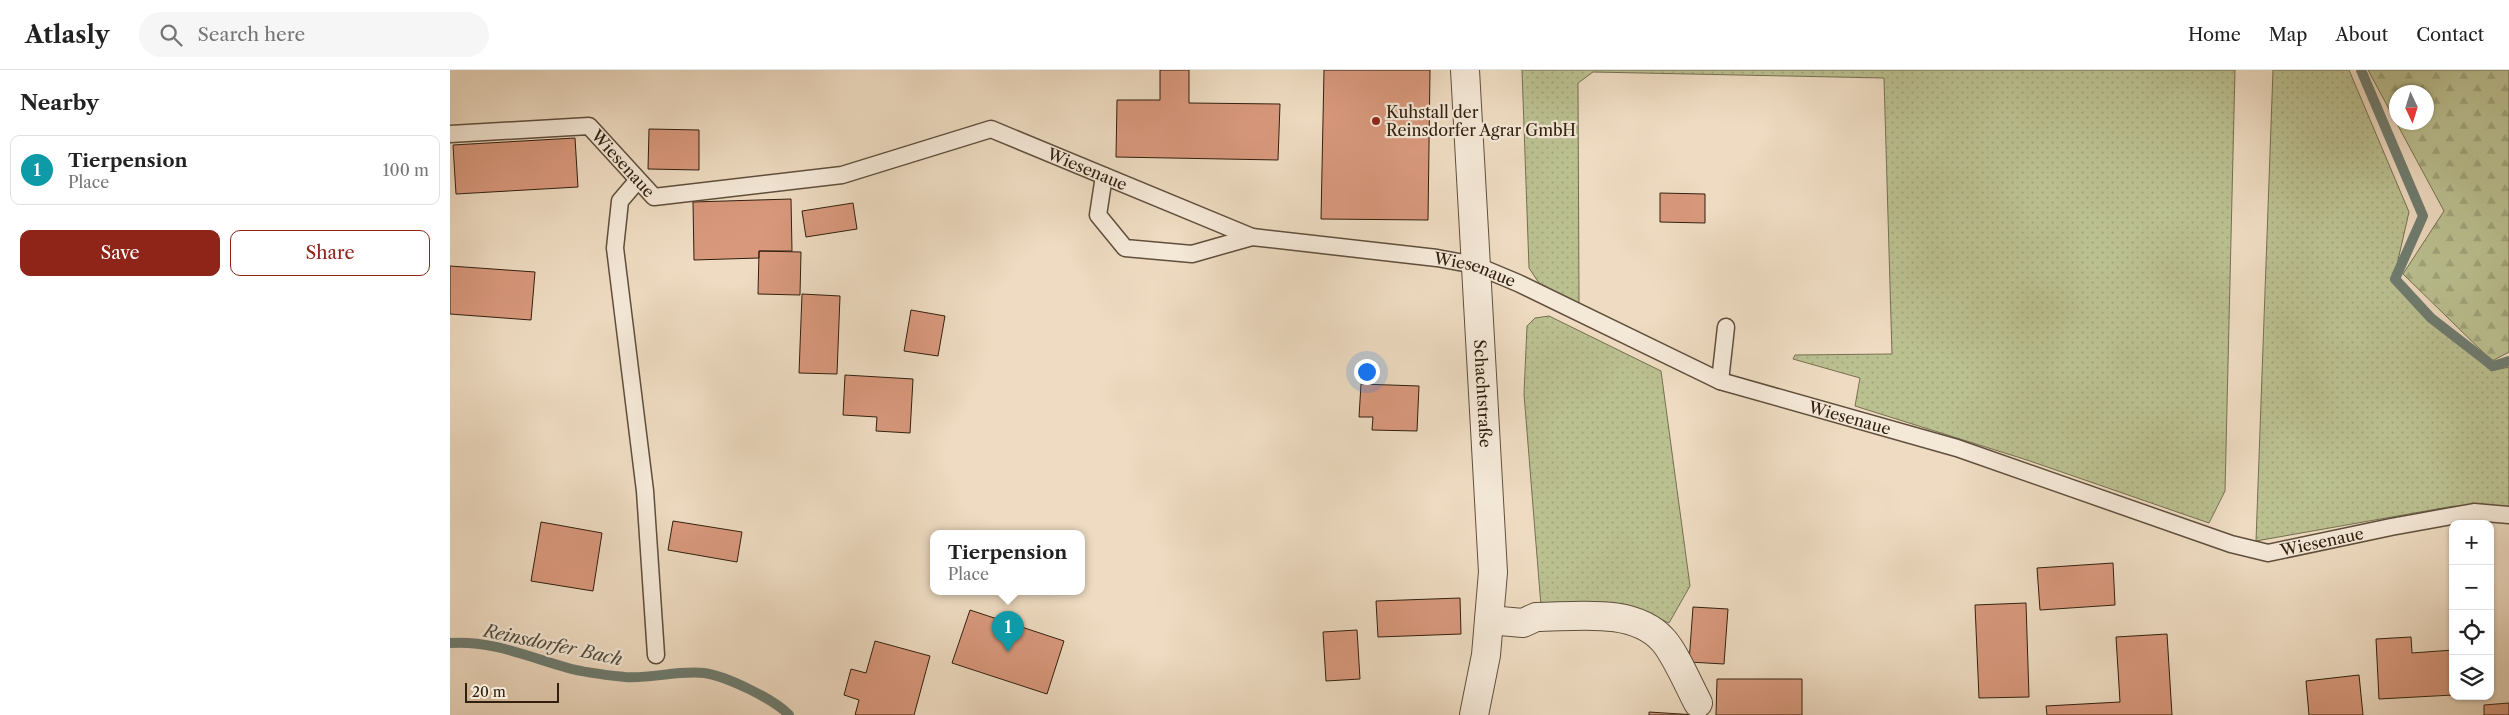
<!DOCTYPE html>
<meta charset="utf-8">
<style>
body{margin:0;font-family:"Libre Caslon Text",serif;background:#f6f6f6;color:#222}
.controls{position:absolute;right:15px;bottom:15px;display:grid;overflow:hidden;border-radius:10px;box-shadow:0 1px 4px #0004}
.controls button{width:45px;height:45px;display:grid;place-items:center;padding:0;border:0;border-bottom:1px solid #e0e0e0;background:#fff;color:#222;font:25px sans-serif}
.compass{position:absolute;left:1939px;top:15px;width:45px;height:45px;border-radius:50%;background:#fff;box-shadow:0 1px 4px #0004;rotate:176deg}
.scale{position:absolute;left:15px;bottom:12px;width:94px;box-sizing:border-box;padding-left:5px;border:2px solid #31200f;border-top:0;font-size:14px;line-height:18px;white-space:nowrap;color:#31200f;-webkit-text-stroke:4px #f4e8d7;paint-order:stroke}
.you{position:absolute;left:916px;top:301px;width:18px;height:18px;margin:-12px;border:4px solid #fff;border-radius:50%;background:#1a73e8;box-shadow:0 0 0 8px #1a73e833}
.badge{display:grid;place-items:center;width:32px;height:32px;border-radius:50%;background:#8f2418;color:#fff;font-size:16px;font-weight:700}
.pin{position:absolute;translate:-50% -41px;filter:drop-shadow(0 1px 2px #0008)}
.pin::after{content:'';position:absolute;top:26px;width:18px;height:15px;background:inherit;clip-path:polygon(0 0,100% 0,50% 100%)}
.popup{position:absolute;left:480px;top:460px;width:155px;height:65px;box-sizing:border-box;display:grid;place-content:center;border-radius:10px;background:#fff;filter:drop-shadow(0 1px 4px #0005);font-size:16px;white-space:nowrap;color:#767676}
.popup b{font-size:19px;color:#222}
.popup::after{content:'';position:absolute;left:50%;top:100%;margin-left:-10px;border:10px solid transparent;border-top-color:#fff}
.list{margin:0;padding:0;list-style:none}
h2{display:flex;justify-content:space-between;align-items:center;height:65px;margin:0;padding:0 20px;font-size:21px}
h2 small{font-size:16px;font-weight:400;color:#767676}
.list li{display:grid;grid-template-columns:32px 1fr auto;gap:15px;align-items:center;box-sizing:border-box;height:70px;margin:0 10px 10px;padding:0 10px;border:1px solid #e0e0e0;border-radius:10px}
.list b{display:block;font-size:19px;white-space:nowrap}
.list p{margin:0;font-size:16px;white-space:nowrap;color:#767676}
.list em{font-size:16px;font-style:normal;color:#767676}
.actions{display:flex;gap:10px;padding:15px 20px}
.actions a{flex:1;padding:11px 0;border:1px solid #8f2418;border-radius:10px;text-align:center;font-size:18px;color:#8f2418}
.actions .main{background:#8f2418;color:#fff}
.icon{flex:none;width:28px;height:28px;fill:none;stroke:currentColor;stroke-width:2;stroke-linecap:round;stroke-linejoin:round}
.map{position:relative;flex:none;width:2059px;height:645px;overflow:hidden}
header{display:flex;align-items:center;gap:30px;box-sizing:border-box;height:70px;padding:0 25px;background:#fff;border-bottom:1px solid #e0e0e0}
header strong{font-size:24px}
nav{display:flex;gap:28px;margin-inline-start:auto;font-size:18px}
.search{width:350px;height:45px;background:#f6f6f6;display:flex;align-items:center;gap:12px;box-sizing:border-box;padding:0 18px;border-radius:28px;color:#767676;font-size:19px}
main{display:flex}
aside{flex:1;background:#fff}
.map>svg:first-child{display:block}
</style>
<header>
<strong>Atlasly</strong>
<div class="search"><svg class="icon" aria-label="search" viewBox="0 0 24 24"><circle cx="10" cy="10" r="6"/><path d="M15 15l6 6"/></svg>Search here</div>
<nav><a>Home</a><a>Map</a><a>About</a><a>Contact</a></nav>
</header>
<main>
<aside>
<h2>Nearby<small></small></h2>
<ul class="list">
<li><span class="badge" style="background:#0f9aa8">1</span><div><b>Tierpension</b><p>Place</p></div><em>100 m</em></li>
</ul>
<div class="actions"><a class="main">Save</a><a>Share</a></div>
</aside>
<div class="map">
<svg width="2059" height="645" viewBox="0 0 2059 645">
<defs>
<pattern id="grass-dots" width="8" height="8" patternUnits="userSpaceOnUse" patternTransform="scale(1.25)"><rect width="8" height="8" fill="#bbc091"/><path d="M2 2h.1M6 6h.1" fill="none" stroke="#a1a57c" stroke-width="1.8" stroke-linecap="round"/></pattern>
<pattern id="forest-firs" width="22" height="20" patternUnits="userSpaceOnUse" patternTransform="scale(1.25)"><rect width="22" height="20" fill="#bbc091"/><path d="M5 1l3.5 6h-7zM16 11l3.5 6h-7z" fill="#a1a57c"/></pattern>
</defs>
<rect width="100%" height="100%" fill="#eedbc1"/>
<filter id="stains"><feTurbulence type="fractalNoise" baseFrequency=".004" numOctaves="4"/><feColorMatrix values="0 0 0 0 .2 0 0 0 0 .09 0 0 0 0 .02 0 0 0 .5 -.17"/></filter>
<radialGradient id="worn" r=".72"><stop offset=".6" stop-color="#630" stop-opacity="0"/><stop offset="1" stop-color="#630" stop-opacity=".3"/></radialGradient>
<path fill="url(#grass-dots)" stroke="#767050" d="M 1072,0 L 1785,0 L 1775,421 L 1759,453 L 1577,390 L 1405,336 L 1410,308 L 1343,289 L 1345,285 L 1442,284 L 1434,8 L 1143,2 L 1128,13 L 1129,234 L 1089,213 L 1079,198 Z
M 1823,0 L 1899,0 L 1959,142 L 1943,212 L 2041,301 L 2059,297 L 2059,443 L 2004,436 L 1806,471 Z
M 1099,246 L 1211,301 L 1240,516 L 1219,553 C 1180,533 1134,537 1091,536 L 1074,324 L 1077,256 L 1085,248 Z"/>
<path fill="url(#forest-firs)" stroke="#767050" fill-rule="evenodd" d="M 1918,0 L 2059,0 L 2059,282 L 2042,291 L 1953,204 L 1994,141 ZM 1946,22 L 1976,22 L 1976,52 L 1946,52 Z"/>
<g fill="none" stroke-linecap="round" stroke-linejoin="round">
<path stroke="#6f7d71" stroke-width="10" d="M 1911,0 L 1973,146 L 1945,209 L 1981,248 L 2043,296 L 2059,291
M 0,573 C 41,570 79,587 118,598 C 136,603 156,605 175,607 C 201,609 228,600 254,603 C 276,606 324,629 339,645"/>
</g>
<path fill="#d8987c" stroke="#31200f" d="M 710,0 L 739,0 L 739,33 L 830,34 L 828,90 L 666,87 L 667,30 L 710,30 Z
M 874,0 L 980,0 L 978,150 L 871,149 Z
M 199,59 L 249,60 L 249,100 L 198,99 Z
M 125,68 L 128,117 L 6,124 L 3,75 Z
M 1210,123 L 1255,124 L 1255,153 L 1210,152 Z
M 341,129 L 342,181 L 309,181 L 309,188 L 244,190 L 243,132 Z
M 403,133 L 407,159 L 356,167 L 352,141 Z
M 309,181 L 351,182 L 350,225 L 308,224 Z
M 0,196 L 85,202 L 81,250 L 0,244 Z
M 352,224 L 390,226 L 387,304 L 349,303 Z
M 461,240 L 495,246 L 488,286 L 454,281 Z
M 395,305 L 463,309 L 460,363 L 426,361 L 427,347 L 393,345 Z
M 911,314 L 969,316 L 967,361 L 922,360 L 923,347 L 909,347 Z
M 223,451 L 292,462 L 287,492 L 218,480 Z
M 91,452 L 152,463 L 143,521 L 81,511 Z
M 1663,493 L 1665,535 L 1590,540 L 1587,498 Z
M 1010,528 L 1011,564 L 928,567 L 926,531 Z
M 1576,533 L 1579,627 L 1529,628 L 1525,535 Z
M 1243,537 L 1278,539 L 1274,594 L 1239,592 Z
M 520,540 L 614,571 L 597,624 L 502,593 Z
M 907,560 L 910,609 L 876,611 L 873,562 Z
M 1717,564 L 1722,645 L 1597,645 L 1596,636 L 1670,632 L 1666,567 Z
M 1961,567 L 1962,583 L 2003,580 L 2003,625 L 1929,629 L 1926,569 Z
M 425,571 L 480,586 L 464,645 L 405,645 L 409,630 L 394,625 L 401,599 L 416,603 Z
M 1909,605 L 1913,645 L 1859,645 L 1856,611 Z
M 1267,609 L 1352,609 L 1352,645 L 1266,645 Z
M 2059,633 L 2059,645 L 2034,645 L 2034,635 Z
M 1199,642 L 1246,645 L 1199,645 Z"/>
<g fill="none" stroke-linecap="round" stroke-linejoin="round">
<defs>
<g id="service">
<path id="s1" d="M 0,64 L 139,56 L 204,127 L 392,105 L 541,59 L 802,167 L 987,188 L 1025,195 L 1068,213 L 1270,311 L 1507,378 L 1781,474 L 1818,483 L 1941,457 L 2024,442 L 2059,445"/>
<path d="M 654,106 L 648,145 L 675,178 L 742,184 L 802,167"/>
<path d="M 188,110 L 170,131 L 165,178 L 195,421 L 206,585"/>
<path d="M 1270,311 L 1276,257"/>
</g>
<g id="minor">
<path id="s2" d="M 1015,0 L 1043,502 L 1036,585 L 1024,645"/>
<path d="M 1039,550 L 1073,553 L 1086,547 C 1126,547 1183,537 1213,570 C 1225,583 1239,616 1248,633"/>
</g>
</defs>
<use href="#service" stroke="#604f3c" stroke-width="19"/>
<use href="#minor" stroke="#604f3c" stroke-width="30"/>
<use href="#service" stroke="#f4e8d7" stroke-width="16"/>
<use href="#minor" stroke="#f4e8d7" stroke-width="28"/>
</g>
<circle fill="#8f2418" stroke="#f4e8d7" stroke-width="2" cx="926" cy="51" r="5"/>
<g text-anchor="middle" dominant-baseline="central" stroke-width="4.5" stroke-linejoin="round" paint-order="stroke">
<g font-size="16" fill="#31200f" stroke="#f4e8d7" text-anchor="start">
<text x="936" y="42">Kuhstall der<tspan x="936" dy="18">Reinsdorfer Agrar GmbH</tspan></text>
</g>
<g font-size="16" fill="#31200f" stroke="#f4e8d7">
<text stroke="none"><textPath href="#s1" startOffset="190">Wiesenaue</textPath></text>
<text stroke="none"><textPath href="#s1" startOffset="685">Wiesenaue</textPath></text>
<text stroke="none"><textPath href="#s1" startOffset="1089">Wiesenaue</textPath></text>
<text stroke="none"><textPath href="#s2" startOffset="324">Schachtstraße</textPath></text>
<text stroke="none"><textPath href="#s1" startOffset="1494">Wiesenaue</textPath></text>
<text stroke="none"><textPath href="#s1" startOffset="1989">Wiesenaue</textPath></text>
</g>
<g font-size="18" font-style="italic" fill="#504e40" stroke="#f4e8d7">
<text transform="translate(103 575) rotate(12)">Reinsdorfer Bach</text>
</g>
</g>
<rect width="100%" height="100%" filter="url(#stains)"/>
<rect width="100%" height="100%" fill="url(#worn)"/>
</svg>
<div class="controls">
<button>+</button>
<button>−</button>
<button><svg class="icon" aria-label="locate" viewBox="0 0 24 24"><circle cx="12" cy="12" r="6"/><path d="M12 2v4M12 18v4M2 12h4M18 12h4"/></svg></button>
<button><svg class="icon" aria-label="layers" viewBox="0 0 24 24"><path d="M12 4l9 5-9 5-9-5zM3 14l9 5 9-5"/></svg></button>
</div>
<svg class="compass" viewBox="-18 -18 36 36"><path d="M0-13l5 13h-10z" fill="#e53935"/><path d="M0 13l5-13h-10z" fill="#767676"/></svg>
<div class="scale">20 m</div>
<div class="you"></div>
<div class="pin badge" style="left:558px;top:582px;background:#0f9aa8">1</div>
<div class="popup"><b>Tierpension</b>Place</div>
</div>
</main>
